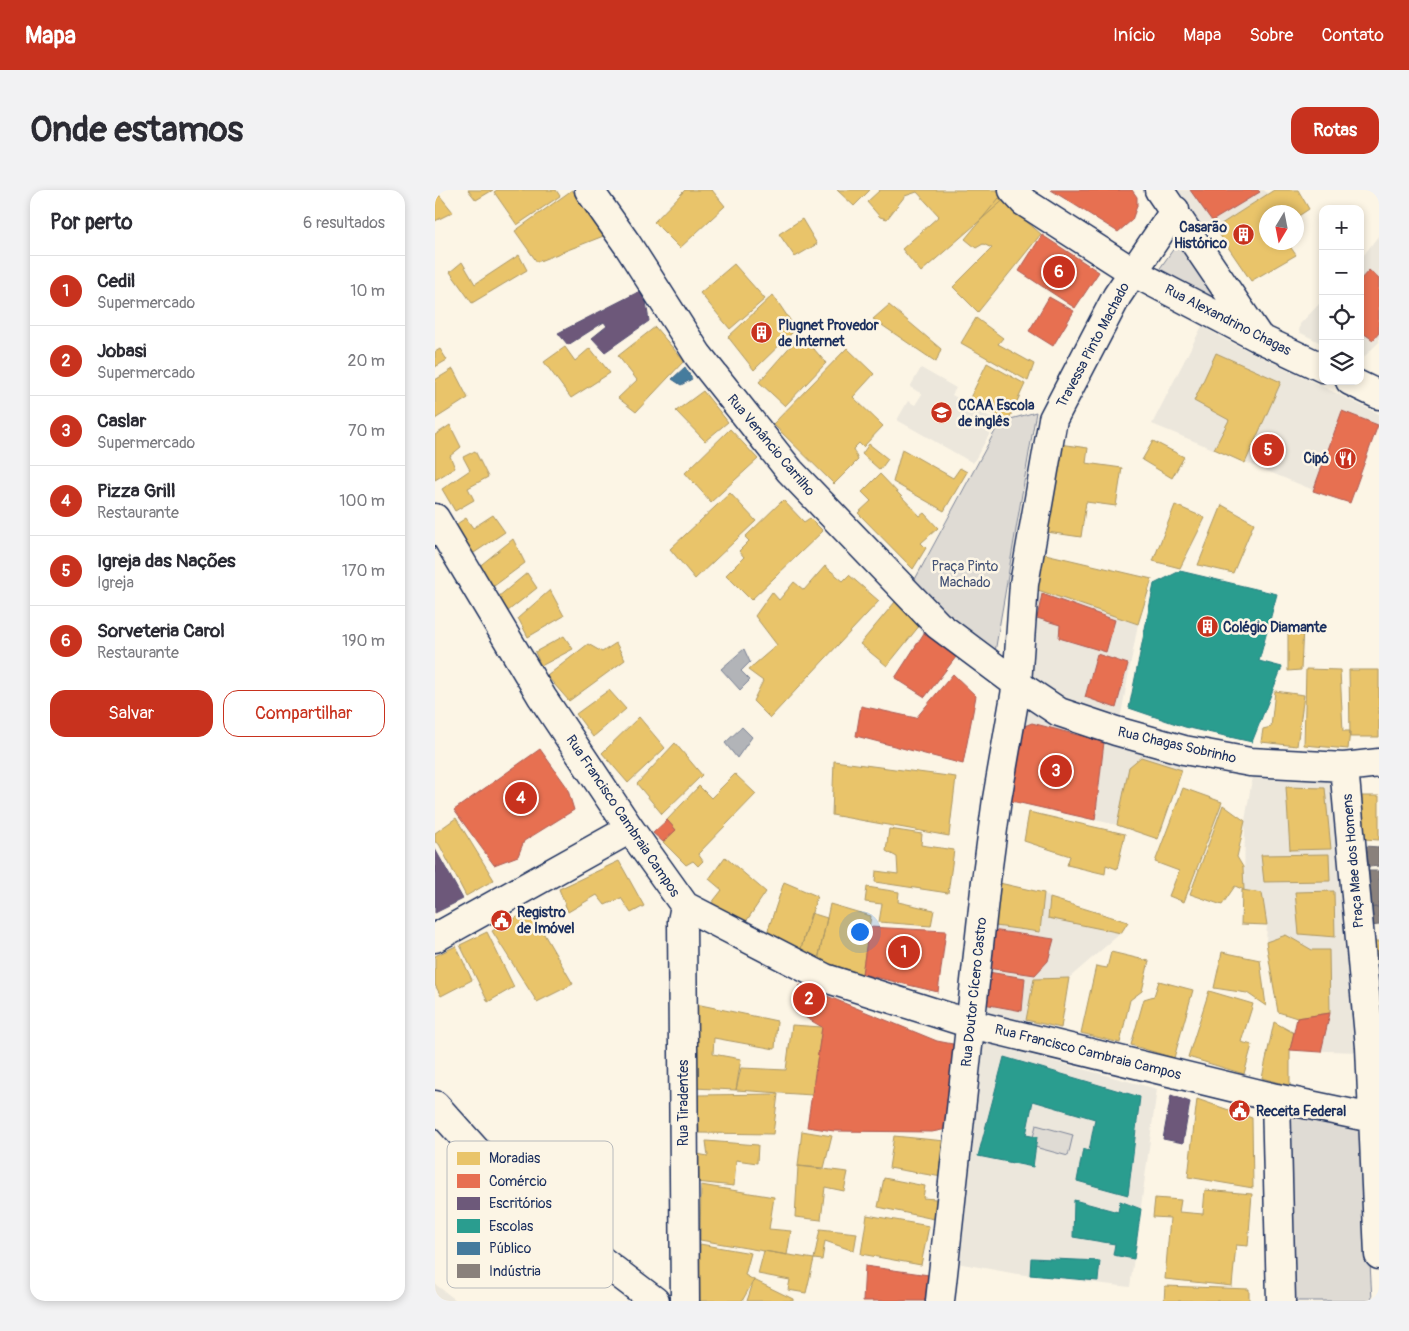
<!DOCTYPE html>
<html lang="pt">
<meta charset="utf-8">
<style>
body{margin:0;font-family:Pangolin,sans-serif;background:#f2f2f3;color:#2b2b33}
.controls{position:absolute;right:15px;top:15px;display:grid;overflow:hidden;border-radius:10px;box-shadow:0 2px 8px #0003}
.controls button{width:45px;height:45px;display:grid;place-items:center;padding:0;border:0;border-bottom:1px solid #e1e1e2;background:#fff;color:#2b2b33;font:25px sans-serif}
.compass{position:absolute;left:824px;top:15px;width:45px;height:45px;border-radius:50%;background:#fff;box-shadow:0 2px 8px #0003;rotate:190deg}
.you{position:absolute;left:424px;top:741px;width:18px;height:18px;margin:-12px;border:4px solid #fff;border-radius:50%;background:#1a73e8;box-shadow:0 0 0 8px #1a73e833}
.badge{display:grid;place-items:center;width:32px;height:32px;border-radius:50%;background:#c8321e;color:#fff;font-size:16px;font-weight:700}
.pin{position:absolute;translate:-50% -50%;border:2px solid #fff;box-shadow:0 1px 5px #0006}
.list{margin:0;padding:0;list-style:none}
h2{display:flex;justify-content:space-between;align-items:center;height:65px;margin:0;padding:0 20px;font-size:21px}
h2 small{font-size:16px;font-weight:400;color:#7c7c81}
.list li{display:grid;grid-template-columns:32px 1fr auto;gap:15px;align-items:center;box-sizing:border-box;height:70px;padding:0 20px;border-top:1px solid #e1e1e2}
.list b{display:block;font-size:19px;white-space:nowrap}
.list p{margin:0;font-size:16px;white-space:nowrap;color:#7c7c81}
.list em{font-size:16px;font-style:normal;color:#7c7c81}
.actions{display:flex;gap:10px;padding:15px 20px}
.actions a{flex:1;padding:11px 0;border:1px solid #c8321e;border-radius:15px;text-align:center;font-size:18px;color:#c8321e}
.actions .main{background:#c8321e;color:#fff}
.icon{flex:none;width:28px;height:28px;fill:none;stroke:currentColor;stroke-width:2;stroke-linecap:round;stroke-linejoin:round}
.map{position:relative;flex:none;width:944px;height:1111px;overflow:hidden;border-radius:15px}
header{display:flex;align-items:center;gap:30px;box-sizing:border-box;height:70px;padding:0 25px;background:#c8321e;color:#fff}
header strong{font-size:24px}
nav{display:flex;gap:28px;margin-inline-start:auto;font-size:18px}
.intro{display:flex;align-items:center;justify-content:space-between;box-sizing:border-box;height:120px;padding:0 30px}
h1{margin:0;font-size:35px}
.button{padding:12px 22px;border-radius:15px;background:#c8321e;color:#fff;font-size:18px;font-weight:700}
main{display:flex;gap:30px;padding:0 30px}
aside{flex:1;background:#fff;border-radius:15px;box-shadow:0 2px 8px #0003}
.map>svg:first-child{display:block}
</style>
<header>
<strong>Mapa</strong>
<nav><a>Início</a><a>Mapa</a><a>Sobre</a><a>Contato</a></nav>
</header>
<div class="intro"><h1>Onde estamos</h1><a class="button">Rotas</a></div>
<main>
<aside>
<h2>Por perto<small>6 resultados</small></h2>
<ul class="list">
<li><span class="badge">1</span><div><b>Cedil</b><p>Supermercado</p></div><em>10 m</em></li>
<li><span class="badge">2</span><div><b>Jobasi</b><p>Supermercado</p></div><em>20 m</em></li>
<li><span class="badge">3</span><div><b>Caslar</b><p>Supermercado</p></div><em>70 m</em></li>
<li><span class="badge">4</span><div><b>Pizza Grill</b><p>Restaurante</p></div><em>100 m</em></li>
<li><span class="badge">5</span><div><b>Igreja das Nações</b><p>Igreja</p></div><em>170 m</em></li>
<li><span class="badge">6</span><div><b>Sorveteria Carol</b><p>Restaurante</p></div><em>190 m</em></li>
</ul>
<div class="actions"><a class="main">Salvar</a><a>Compartilhar</a></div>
</aside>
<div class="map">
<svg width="944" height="1111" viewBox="0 0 944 1111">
<rect width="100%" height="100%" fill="#fcf5e5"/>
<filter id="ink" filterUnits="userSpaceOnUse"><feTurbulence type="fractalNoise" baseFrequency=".02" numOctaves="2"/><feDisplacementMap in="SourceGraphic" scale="10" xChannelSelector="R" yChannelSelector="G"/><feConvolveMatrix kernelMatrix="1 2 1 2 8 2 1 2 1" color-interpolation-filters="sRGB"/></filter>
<g filter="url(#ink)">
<path fill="#ece7dc" d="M 741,0 L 829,0 L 833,4 L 769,45 Z
M 944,45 L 944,152 L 925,171 L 925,70 Z
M 888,110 L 888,154 L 864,142 L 865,134 Z
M 767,136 L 789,149 L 944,224 L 943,235 L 888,304 L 717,234 Z
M 486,178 L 521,198 L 517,205 L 562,231 L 538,273 L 462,230 L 473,211 L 480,215 L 487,204 L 475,197 Z
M 600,399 L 703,434 L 684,535 L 748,563 L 747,580 L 723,649 L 682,635 L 572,610 Z
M 819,577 L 902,582 L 927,862 L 855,860 L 862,828 L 844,822 L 831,752 L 832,735 L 827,703 L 809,700 L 810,631 Z
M 560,692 L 609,703 L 615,708 L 693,732 L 686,743 L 634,788 L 599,789 L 591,833 L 541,824 Z
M 547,852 L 722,899 L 695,1097 L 582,1084 L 522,1073 Z
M 0,1094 L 22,1111 L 0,1111 Z"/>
<path fill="#dfdbd4" stroke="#7d8599" d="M 749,44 L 794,126 L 723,81 Z
M 601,222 L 559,468 L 478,393 L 565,232 Z
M 848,919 L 925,937 L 931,996 L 937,1111 L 851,1111 Z
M 601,935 L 638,945 L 633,966 L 596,956 Z"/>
<path fill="#b2b4b8" stroke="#767f94" d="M 309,459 L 315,472 L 306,481 L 315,490 L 305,500 L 286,479 Z
M 307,537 L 317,547 L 302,568 L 290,553 Z"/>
<path fill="#e9c46a" stroke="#ab9766" d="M 0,0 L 18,22 L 0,31 Z
M 33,0 L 58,0 L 41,10 Z
M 62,0 L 121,0 L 125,6 L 82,35 L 59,2 Z
M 137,0 L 171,45 L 102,72 L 80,41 Z
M 250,0 L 277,0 L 290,16 L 245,58 L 219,32 Z
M 402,0 L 435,0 L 419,16 Z
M 445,0 L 566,0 L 572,7 L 486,82 L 467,59 L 504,26 L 482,2 L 470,6 L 452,29 L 445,27 L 432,12 Z
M 839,0 L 863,0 L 874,19 L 862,27 L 862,22 L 832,22 L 832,52 L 852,52 L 861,65 L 816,91 L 780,38 Z
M 564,8 L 606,44 L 543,122 L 518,97 L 557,58 L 548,54 L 541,58 L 530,49 Z
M 367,29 L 382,54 L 360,67 L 344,44 Z
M 84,65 L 92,80 L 37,113 L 15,82 L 27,72 L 40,94 Z
M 299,74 L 330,109 L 295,139 L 265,103 Z
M 338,105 L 361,139 L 319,180 L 293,147 Z
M 454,115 L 506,159 L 501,172 L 438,129 Z
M 541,128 L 568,148 L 563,154 L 599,174 L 593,191 L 526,153 Z
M 220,137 L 249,171 L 201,222 L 183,208 L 202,190 L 183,166 Z
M 366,144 L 391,173 L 350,216 L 324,192 Z
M 130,157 L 140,171 L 155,158 L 175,183 L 136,208 L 109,172 Z
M 412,158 L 439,184 L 418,207 L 448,236 L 428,257 L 424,253 L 418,259 L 423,270 L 399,294 L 338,234 Z
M 5,159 L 12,170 L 0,177 L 0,162 Z
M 781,163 L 846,192 L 810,273 L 779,259 L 794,230 L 759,211 Z
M 552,173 L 590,194 L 573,231 L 534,210 Z
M 18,179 L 33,208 L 0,229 L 0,190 Z
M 268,201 L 293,232 L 270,251 L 241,221 Z
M 15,235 L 26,257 L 15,266 L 20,278 L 0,290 L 0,245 Z
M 295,239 L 323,269 L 276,312 L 250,283 Z
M 718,251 L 749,267 L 737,288 L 707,270 Z
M 434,254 L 453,269 L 445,280 L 427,264 Z
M 624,254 L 653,258 L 651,273 L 687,278 L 681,316 L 651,312 L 646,347 L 612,342 Z
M 467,259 L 518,288 L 525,278 L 532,282 L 509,321 L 458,292 Z
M 40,261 L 53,287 L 33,298 L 39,310 L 20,321 L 7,299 L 35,280 L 28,267 Z
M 445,284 L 485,326 L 489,323 L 503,338 L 486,353 L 491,358 L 478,379 L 423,323 L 436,311 L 427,302 Z
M 295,303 L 321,331 L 260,389 L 235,359 Z
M 348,310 L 369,332 L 375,328 L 388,341 L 316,410 L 291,385 L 309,367 L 304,361 L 314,351 L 310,347 Z
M 740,315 L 770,328 L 745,378 L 718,371 Z
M 787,315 L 819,333 L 798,383 L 763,375 Z
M 58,325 L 70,342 L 36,365 L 17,337 L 31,328 L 38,338 Z
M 78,349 L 90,373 L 55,399 L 42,378 Z
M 606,363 L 717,389 L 703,434 L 600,399 Z
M 390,376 L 408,391 L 414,385 L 444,411 L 335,528 L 318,511 L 328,491 L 313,480 L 342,455 L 320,426 L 337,402 L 344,410 L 359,392 L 369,400 Z
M 92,383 L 102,398 L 73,421 L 63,407 Z
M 115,400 L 129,426 L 93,447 L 83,428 Z
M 460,412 L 485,435 L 452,476 L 425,454 Z
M 868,437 L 866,480 L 853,481 L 853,438 Z
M 129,446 L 138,459 L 106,476 L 100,462 Z
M 181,453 L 190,470 L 134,511 L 112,486 L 153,454 L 167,462 Z
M 871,479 L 905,480 L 908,541 L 915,541 L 913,559 L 869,555 Z
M 914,480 L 944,480 L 944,547 L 915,547 Z
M 174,500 L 191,519 L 158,547 L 141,524 Z
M 840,501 L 869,505 L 862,556 L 826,552 L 828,539 L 836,537 Z
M 204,527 L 230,558 L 193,593 L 167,563 Z
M 240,553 L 267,585 L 227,624 L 202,594 Z
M 706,567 L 747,580 L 723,649 L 682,635 L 694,577 Z
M 399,571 L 521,587 L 514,646 L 397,625 Z
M 300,584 L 321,604 L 263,664 L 268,671 L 263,676 L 258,671 L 251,675 L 228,652 L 241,640 L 232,630 L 264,596 L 276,608 Z
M 851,597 L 890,598 L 896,659 L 855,660 Z
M 748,598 L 787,612 L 749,712 L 734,706 L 744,681 L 720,672 Z
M 926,606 L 944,606 L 944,650 L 928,649 Z
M 788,615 L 810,631 L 802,667 L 808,677 L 809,700 L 800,696 L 787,715 L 755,704 Z
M 594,622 L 690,644 L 682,679 L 671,675 L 670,684 L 632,675 L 635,666 L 589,651 Z
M 21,628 L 59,690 L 31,706 L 4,654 L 0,652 L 0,643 Z
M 454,639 L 487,644 L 486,655 L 519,660 L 513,703 L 440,692 L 441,681 L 463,684 L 462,667 L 451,661 Z
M 894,664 L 895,691 L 829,692 L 826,665 Z
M 290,667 L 331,702 L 308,736 L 276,714 L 287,700 L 274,689 Z
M 184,671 L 209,716 L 196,723 L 186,708 L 170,715 L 162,705 L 133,722 L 124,699 Z
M 349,692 L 382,706 L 365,762 L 330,749 Z
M 560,692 L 609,703 L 605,742 L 553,735 Z
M 432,697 L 464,702 L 463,712 L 499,720 L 496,736 L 444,732 L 447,714 L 430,712 Z
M 807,700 L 827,703 L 832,735 L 806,734 Z
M 899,701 L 900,747 L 864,744 L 860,702 Z
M 615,708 L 693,732 L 686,743 L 613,728 Z
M 395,714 L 436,726 L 427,784 L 383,770 Z
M 95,720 L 138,794 L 102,812 L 57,741 Z
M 376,723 L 392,728 L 383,770 L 365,762 Z
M 52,742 L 79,797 L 53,812 L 25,755 Z
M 851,745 L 877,760 L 894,760 L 895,823 L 862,828 L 843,822 L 831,752 Z
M 936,751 L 944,751 L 944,787 L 942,787 Z
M 21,756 L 37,790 L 6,806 L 0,795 L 0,766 Z
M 676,762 L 714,771 L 707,801 L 695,810 L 685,853 L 646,843 L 661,776 L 672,778 Z
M 787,762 L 825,770 L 831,816 L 812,803 L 779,798 Z
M 634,788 L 626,838 L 591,830 L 599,789 Z
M 724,791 L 758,800 L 739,868 L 696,855 L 709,809 L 719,806 Z
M 774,801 L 818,814 L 806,852 L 817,855 L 809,884 L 753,867 Z
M 261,814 L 342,831 L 340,859 L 279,848 L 278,864 L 306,869 L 301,900 L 258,898 Z
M 839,832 L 859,843 L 855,860 L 855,896 L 827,888 Z
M 357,835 L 387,837 L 377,905 L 301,900 L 306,878 L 351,880 Z
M 343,904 L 338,944 L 264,943 L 263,905 Z
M 762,909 L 817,928 L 818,998 L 753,987 Z
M 367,941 L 397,946 L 389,978 L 363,976 Z
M 459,946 L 510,951 L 507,987 L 454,978 Z
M 271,951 L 323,955 L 322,973 L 301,970 L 299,996 L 261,992 L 262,964 L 273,966 Z
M 363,976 L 413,982 L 409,1001 L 390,997 L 386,1030 L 360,1027 Z
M 449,988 L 490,996 L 488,1008 L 501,1009 L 499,1029 L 443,1017 Z
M 266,995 L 339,1007 L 334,1039 L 356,1041 L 352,1065 L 265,1050 Z
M 770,1000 L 817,1004 L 813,1056 L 801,1055 L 797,1096 L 730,1089 L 735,1028 L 718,1027 L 720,1008 L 746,1010 L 744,1022 L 768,1024 Z
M 432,1025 L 494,1036 L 486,1075 L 426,1064 Z
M 385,1039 L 422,1043 L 419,1061 L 390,1051 L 387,1070 L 379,1069 Z
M 265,1054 L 316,1063 L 310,1085 L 319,1090 L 307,1111 L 264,1111 Z
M 329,1061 L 379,1069 L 371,1103 L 353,1100 L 355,1090 L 323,1084 Z
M 319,1090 L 358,1109 L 358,1111 L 312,1111 Z
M 730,1096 L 814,1099 L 814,1111 L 729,1111 Z"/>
<path fill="#e76f51" stroke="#aa5c55" d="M 616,0 L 697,0 L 702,7 L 702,16 L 697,30 L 683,42 Z
M 755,0 L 823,0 L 825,2 L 777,31 Z
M 607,45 L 664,82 L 640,118 L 584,81 Z
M 934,80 L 944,89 L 944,143 L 938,150 L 925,141 L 925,90 Z
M 614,107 L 639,121 L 618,156 L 594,141 Z
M 907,221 L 943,235 L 915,313 L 878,301 Z
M 607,404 L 680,430 L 671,462 L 624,448 L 625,435 L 602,428 Z
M 491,440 L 521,467 L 490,507 L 460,488 Z
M 662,464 L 693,474 L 681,518 L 650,507 Z
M 518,484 L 541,506 L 528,574 L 421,546 L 426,516 L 481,528 Z
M 597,533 L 669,552 L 660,630 L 572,610 L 587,537 Z
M 105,559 L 132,597 L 139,620 L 89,651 L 83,666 L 59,675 L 19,620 Z
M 232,630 L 241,640 L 228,652 L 218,643 Z
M 434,737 L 511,741 L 503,802 L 427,784 Z
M 550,739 L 619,749 L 613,771 L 600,785 L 545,777 Z
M 547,781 L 590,788 L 587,821 L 543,813 Z
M 365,795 L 502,851 L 523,855 L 512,939 L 497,942 L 399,941 L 372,937 L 387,837 L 361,822 Z
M 895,823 L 886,862 L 855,860 L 862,828 Z
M 430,1076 L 494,1085 L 490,1111 L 428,1111 Z"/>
<path fill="#6d597a" stroke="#544c72" d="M 209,99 L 214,131 L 170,162 L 157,148 L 172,136 L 169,132 L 133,155 L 123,143 Z
M 0,659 L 28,709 L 0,723 Z
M 736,905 L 755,912 L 748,953 L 728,949 Z"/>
<path fill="#2a9d8f" stroke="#267c80" d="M 745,381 L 842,404 L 824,471 L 847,477 L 817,552 L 750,537 L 694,518 L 719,394 Z
M 569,867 L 705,907 L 693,1005 L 642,991 L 648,959 L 654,961 L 660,929 L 598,911 L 591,945 L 602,947 L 598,977 L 543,966 Z
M 639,1010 L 683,1022 L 685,1011 L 706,1019 L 699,1069 L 678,1065 L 680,1054 L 638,1047 Z
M 596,1068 L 665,1071 L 663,1091 L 595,1085 Z"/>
<path fill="#457b9d" stroke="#38648a" d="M 250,177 L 257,189 L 246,195 L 237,189 Z
M 826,249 L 846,259 L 840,272 L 820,262 Z"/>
<path fill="#8a817c" stroke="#696873" d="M 930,656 L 944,657 L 944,676 L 934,677 Z
M 933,681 L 944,681 L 944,716 L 935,718 Z
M 944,717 L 944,735 L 936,736 L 935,718 Z"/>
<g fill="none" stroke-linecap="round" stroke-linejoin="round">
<defs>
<path id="minor" d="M 154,0 L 192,54 L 263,165 L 355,281 L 503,435 L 582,494 L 624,522 L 681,541 L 749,560 L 815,572 L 909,577 L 944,573
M 578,0 L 589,12 L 698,82 L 824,148 L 888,178
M 724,0 L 823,146
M 915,191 L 944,205
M 0,328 L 107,507 L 195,639 L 250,716 L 390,788 L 536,834 L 841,908 L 937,928
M 909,577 L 935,857 L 944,1065
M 0,748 L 195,639
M 841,908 L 846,1111
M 0,915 L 46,966 L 166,1070 L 220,1111
M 250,1111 L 247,731 L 250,716
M 505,1111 L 551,691 L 562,609 L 582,494 L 589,394 L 618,229 L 682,106 L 740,20"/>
</defs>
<use href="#minor" stroke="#1b2f5e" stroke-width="31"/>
<use href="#minor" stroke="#fcf5e5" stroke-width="28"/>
</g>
</g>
<defs>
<symbol id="building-disc" viewBox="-11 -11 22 22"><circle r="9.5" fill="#c8321e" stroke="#fcf5e5"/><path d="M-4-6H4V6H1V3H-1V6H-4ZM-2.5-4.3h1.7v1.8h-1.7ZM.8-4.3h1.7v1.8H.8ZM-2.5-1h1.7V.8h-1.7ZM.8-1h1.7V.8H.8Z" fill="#fff"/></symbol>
<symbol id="school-disc" viewBox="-11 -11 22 22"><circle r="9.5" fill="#c8321e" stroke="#fcf5e5"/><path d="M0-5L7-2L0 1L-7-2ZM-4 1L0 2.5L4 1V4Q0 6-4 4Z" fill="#fff"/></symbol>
<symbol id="restaurant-disc" viewBox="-11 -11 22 22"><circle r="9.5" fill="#c8321e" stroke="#fcf5e5"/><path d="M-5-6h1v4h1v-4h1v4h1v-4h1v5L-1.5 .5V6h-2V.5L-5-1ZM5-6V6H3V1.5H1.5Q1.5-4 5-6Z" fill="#fff"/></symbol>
<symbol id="civic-disc" viewBox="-11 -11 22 22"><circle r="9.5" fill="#c8321e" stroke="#fcf5e5"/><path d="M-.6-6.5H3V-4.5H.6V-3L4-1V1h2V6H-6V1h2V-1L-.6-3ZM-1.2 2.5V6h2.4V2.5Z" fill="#fff"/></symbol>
</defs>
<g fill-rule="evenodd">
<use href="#building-disc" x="796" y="32" width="25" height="25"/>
<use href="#building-disc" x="314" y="130" width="25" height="25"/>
<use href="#school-disc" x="494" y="210" width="25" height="25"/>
<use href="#restaurant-disc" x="898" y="256" width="25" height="25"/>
<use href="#building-disc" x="760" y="424" width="25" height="25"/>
<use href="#civic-disc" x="54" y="718" width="25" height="25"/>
<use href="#civic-disc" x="792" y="908" width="25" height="25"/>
</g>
<g text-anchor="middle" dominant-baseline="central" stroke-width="5" stroke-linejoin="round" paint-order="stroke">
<g font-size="14" font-weight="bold" fill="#1b2f5e" stroke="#fcf5e5" text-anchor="start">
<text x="792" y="37" text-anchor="end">Casarão<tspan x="792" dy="16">Histórico</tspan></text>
<text x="343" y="135">Plugnet Provedor<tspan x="343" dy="16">de Internet</tspan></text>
<text x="523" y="215">CCAA Escola<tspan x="523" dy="16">de inglês</tspan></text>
<text x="894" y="268" text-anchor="end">Cipó</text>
<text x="788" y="437">Colégio Diamante</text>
<text x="82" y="722">Registro<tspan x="82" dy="16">de Imóvel</tspan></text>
<text x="821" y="921">Receita Federal</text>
</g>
<g font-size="14" fill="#1b2f5e" stroke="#fcf5e5">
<text transform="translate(793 130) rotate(27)">Rua Alexandrino Chagas</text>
<text transform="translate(658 155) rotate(-62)">Travessa Pinto Machado</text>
<text transform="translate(336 255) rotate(50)">Rua Venâncio Carrilho</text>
<text transform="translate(742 555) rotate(13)">Rua Chagas Sobrinho</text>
<text transform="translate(188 626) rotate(56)">Rua Francisco Cambraia Campos</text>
<text transform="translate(918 671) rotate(-95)">Praça Mae dos Homens</text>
<text transform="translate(539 802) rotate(-84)">Rua Doutor Cícero Castro</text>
<text transform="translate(653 862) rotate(14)">Rua Francisco Cambraia Campos</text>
<text transform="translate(248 913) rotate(-90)">Rua Tiradentes</text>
</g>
<g font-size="14" fill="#425176" stroke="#fcf5e5">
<text x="530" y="376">Praça Pinto<tspan x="530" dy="16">Machado</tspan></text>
</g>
</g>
<rect x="12" y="951" width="166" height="147" rx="8" fill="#fcf5e5" stroke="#b8babc" stroke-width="1"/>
<rect x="22" y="962" width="23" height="13" fill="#e9c46a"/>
<rect x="22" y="984" width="23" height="14" fill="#e76f51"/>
<rect x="22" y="1007" width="23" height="13" fill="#6d597a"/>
<rect x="22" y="1029" width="23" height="14" fill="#2a9d8f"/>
<rect x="22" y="1052" width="23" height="13" fill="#457b9d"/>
<rect x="22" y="1074" width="23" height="14" fill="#8a817c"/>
<g font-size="14" fill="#1b2f5e">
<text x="54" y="973">Moradias</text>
<text x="54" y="996">Comércio</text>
<text x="54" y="1018">Escritórios</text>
<text x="54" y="1041">Escolas</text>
<text x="54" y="1063">Público</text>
<text x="54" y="1086">Indústria</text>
</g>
</svg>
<div class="controls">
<button>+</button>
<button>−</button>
<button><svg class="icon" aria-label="locate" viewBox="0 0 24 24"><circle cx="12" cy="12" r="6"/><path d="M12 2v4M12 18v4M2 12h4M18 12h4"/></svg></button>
<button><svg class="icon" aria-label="layers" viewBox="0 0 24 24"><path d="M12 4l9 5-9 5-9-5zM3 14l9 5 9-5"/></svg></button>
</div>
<svg class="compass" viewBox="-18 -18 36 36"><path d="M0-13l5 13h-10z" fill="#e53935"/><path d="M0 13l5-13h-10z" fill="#7c7c81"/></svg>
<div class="you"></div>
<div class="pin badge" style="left:469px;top:762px">1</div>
<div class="pin badge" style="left:374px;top:809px">2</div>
<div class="pin badge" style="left:621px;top:581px">3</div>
<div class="pin badge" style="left:86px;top:608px">4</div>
<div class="pin badge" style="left:833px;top:260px">5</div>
<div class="pin badge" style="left:624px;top:82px">6</div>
</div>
</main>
